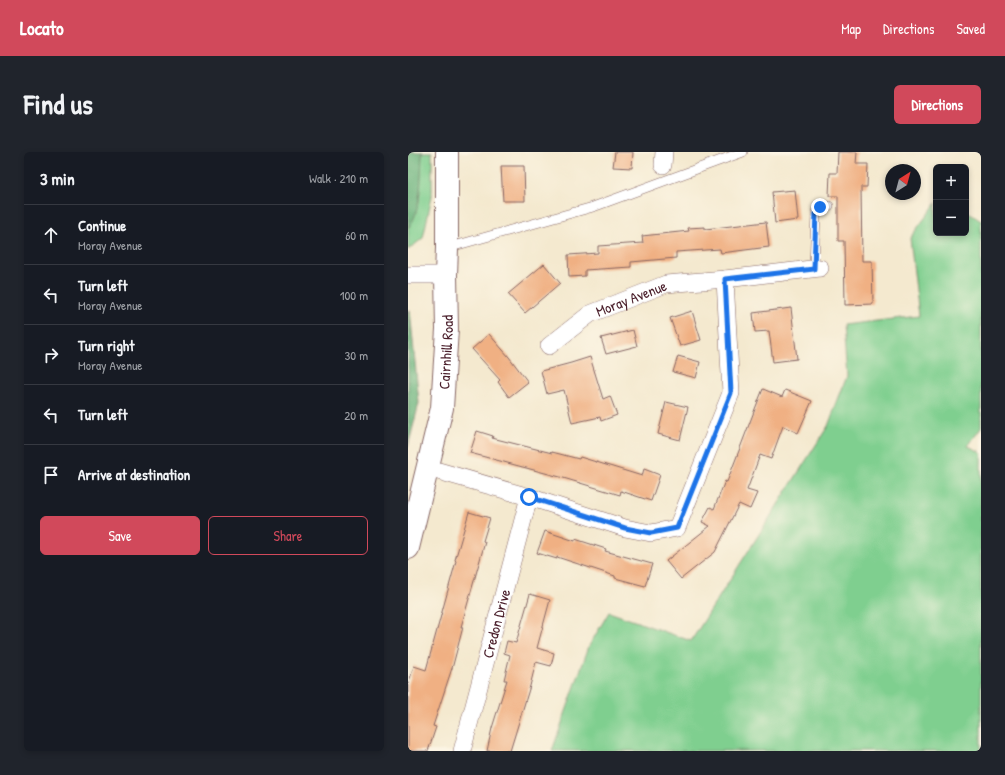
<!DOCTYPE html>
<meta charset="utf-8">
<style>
body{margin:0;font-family:"Patrick Hand",sans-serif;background:#20242c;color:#f1f3f6}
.controls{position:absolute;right:12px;top:12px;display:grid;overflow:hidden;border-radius:6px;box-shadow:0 2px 6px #0003}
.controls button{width:36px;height:36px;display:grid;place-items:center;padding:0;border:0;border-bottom:1px solid #363941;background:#171b24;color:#f1f3f6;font:20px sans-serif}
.compass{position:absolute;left:477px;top:12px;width:36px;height:36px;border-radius:50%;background:#171b24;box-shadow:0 2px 6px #0003;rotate:36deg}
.stop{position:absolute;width:12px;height:12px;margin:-9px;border:3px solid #1a73e8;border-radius:50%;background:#fff}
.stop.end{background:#1a73e8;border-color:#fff;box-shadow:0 1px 4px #0008}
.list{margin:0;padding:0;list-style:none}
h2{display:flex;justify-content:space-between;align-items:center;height:52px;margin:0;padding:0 16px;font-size:17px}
h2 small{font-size:13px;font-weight:400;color:#9ea1a6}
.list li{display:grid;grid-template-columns:26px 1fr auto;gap:12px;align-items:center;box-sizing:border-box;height:60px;padding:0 16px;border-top:1px solid #363941}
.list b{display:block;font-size:15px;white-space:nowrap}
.list p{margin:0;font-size:13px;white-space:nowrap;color:#9ea1a6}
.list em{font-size:13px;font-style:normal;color:#9ea1a6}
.actions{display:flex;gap:8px;padding:12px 16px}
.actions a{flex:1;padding:9px 0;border:1px solid #d1495b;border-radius:6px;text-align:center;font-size:14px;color:#d1495b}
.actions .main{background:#d1495b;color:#fff}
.icon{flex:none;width:22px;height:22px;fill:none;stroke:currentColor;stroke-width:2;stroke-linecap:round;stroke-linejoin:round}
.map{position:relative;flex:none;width:573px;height:599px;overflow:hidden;border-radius:6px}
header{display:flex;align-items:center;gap:24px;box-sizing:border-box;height:56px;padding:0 20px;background:#d1495b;color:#fff}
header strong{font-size:19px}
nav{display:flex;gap:22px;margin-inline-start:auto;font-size:14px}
.intro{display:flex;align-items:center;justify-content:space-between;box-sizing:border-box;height:96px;padding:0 24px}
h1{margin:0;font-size:28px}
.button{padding:10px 18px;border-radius:6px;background:#d1495b;color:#fff;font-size:14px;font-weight:700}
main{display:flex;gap:24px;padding:0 24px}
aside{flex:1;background:#171b24;border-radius:6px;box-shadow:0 2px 6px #0003}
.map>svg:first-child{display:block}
</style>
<header>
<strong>Locato</strong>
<nav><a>Map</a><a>Directions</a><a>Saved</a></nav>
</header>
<div class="intro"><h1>Find us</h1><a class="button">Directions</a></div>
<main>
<aside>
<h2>3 min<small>Walk · 210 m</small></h2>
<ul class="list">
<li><svg class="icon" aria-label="ahead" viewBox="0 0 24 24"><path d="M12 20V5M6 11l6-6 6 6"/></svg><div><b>Continue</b><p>Moray Avenue</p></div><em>60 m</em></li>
<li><svg class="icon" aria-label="left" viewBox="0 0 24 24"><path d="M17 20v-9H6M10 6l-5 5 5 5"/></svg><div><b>Turn left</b><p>Moray Avenue</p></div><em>100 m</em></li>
<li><svg class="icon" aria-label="right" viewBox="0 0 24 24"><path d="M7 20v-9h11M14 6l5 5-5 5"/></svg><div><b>Turn right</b><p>Moray Avenue</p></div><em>30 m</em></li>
<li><svg class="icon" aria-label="left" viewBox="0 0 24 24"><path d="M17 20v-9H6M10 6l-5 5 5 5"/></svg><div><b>Turn left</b></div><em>20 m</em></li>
<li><svg class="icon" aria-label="arrive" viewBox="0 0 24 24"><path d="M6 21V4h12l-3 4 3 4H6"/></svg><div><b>Arrive at destination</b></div></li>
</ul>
<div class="actions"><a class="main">Save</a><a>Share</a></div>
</aside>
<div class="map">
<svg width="573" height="599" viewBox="0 0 573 599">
<rect width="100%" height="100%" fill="#fcf5e5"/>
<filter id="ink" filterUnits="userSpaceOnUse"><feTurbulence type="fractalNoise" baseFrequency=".025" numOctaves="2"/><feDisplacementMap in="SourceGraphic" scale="8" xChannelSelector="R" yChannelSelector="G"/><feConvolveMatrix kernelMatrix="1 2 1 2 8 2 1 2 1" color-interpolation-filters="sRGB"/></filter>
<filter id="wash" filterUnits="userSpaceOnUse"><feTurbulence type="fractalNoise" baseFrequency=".012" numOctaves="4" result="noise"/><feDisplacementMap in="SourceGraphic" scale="16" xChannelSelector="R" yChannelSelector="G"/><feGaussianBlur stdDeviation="0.9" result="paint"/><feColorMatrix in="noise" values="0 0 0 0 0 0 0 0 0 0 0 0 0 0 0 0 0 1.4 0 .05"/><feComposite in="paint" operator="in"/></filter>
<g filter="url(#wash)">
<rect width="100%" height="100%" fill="#f4e9cf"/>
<path fill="#7fcf8f" stroke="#64775d" d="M 14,0 L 24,0 L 24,44 L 15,86 L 0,98 L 0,76 L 11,50 Z
M 528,51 L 528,81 L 558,81 L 558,59 L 573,69 L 573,276 L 560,294 L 573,300 L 573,599 L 144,599 L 181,494 L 201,460 L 283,489 L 420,274 L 439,224 L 435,173 L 511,164 L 502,86 Z"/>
<path fill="#67b27a" stroke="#586852" d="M 0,0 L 14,0 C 13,20 14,61 0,76 Z
M 0,158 L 2,158 L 11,251 L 0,295 Z"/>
<g id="blocks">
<path fill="#f0b083" d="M 207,0 L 225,0 L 224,16 L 205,15 Z
M 430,0 L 449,0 L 448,12 L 460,12 L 459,35 L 453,35 L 454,109 L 464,109 L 465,152 L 437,153 L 436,89 L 430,89 L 430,44 L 421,44 L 422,21 L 429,21 Z
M 93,14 L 116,14 L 117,49 L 95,49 Z
M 387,38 L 390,68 L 367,71 L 364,40 Z
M 358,70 L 361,95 L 313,101 L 312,97 L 268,100 L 268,106 L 223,110 L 223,115 L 177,118 L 177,124 L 161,125 L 160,103 L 190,101 L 190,94 L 235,91 L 234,84 L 281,79 L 280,76 L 297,75 L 297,77 Z
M 136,112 L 152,131 L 117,161 L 100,142 Z
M 383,156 L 389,207 L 365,210 L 361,179 L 347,180 L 345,161 Z
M 284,159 L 293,188 L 272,194 L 262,166 Z
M 225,178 L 229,194 L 198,202 L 193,186 Z
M 81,182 L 101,205 L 120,230 L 101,245 L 90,230 L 92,228 L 64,197 Z
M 270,204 L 292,210 L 288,226 L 265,220 Z
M 182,205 L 195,247 L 202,244 L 209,263 L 193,269 L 192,265 L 164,271 L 156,238 L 139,242 L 133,219 L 163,211 Z
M 355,237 L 374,245 L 377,238 L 404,249 L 390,281 L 375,274 L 363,307 L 352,303 L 339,338 L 349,341 L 342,357 L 331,352 L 307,400 L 273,427 L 258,409 L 302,374 L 294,370 L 302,355 L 306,357 L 317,329 L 319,330 L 347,257 Z
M 258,250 L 280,255 L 272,288 L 250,282 Z
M 69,279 L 85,284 L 84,286 L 144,301 L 144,300 L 171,307 L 172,305 L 234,324 L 236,317 L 252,323 L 243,349 L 213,339 L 212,343 L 152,325 L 62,301 Z
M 61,360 L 82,366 L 75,389 L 77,390 L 53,475 L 55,475 L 45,513 L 25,574 L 28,575 L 20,599 L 0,599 L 0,533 L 6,514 L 18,518 L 48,409 L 47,408 Z
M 137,379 L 167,389 L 167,387 L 198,397 L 197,399 L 244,412 L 237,434 L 207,426 L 207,424 L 149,405 L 149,407 L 129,401 Z
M 122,442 L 142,448 L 129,496 L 146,501 L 143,514 L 128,510 L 122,534 L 102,599 L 79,599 L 84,576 L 99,528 L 96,528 L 102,503 L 96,501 L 99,489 L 108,491 Z"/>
</g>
</g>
<g filter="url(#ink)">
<use href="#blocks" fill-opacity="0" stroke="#866664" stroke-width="1"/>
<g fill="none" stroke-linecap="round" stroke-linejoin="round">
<defs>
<path id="service" d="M 39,96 L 185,55 L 335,0
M 406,117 L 408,60 L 412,55 L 421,54"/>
<g id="minor">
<path d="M 255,13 L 256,0"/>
<path d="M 0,123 L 38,123"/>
<path id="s1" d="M 141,194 L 182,162 L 258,132 L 317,127 L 412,116"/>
<path d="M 20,316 L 121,345 L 217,376 L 243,381 L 269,376 L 323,241 L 317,127"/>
<path id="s2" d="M 54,599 L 121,345"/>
</g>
<g id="secondary">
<path id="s3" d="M 0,396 L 34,256 L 39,177 L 38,123 L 39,96 L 39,0"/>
</g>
</defs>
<use href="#service" stroke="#866664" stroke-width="10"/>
<use href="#minor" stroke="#866664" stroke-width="18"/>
<use href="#secondary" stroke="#866664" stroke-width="24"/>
<use href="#service" stroke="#fff" stroke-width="9"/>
<use href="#minor" stroke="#fff" stroke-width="17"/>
<use href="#secondary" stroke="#fff" stroke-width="22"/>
</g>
</g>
<g fill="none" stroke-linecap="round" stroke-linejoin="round" filter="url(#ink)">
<path stroke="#1a73e8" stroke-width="5" d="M 121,345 L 217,376 L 243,381 L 269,376 L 323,241 L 317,127 L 406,117 L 408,60 L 412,55"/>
</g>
<g text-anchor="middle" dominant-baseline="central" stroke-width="3" stroke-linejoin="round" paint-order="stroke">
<g font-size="15" fill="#4a1f2b" stroke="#fcf5e5">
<text stroke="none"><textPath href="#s1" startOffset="96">Moray Avenue</textPath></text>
<text stroke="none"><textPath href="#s3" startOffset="200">Cairnhill Road</textPath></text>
<text stroke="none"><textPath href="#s2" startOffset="132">Credon Drive</textPath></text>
</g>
</g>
</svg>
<div class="controls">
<button>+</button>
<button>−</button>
</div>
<svg class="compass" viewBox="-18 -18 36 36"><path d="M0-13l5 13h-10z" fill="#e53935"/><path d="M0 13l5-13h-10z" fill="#9ea1a6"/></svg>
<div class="stop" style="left:121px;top:345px"></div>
<div class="stop end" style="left:412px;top:55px"></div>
</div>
</main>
